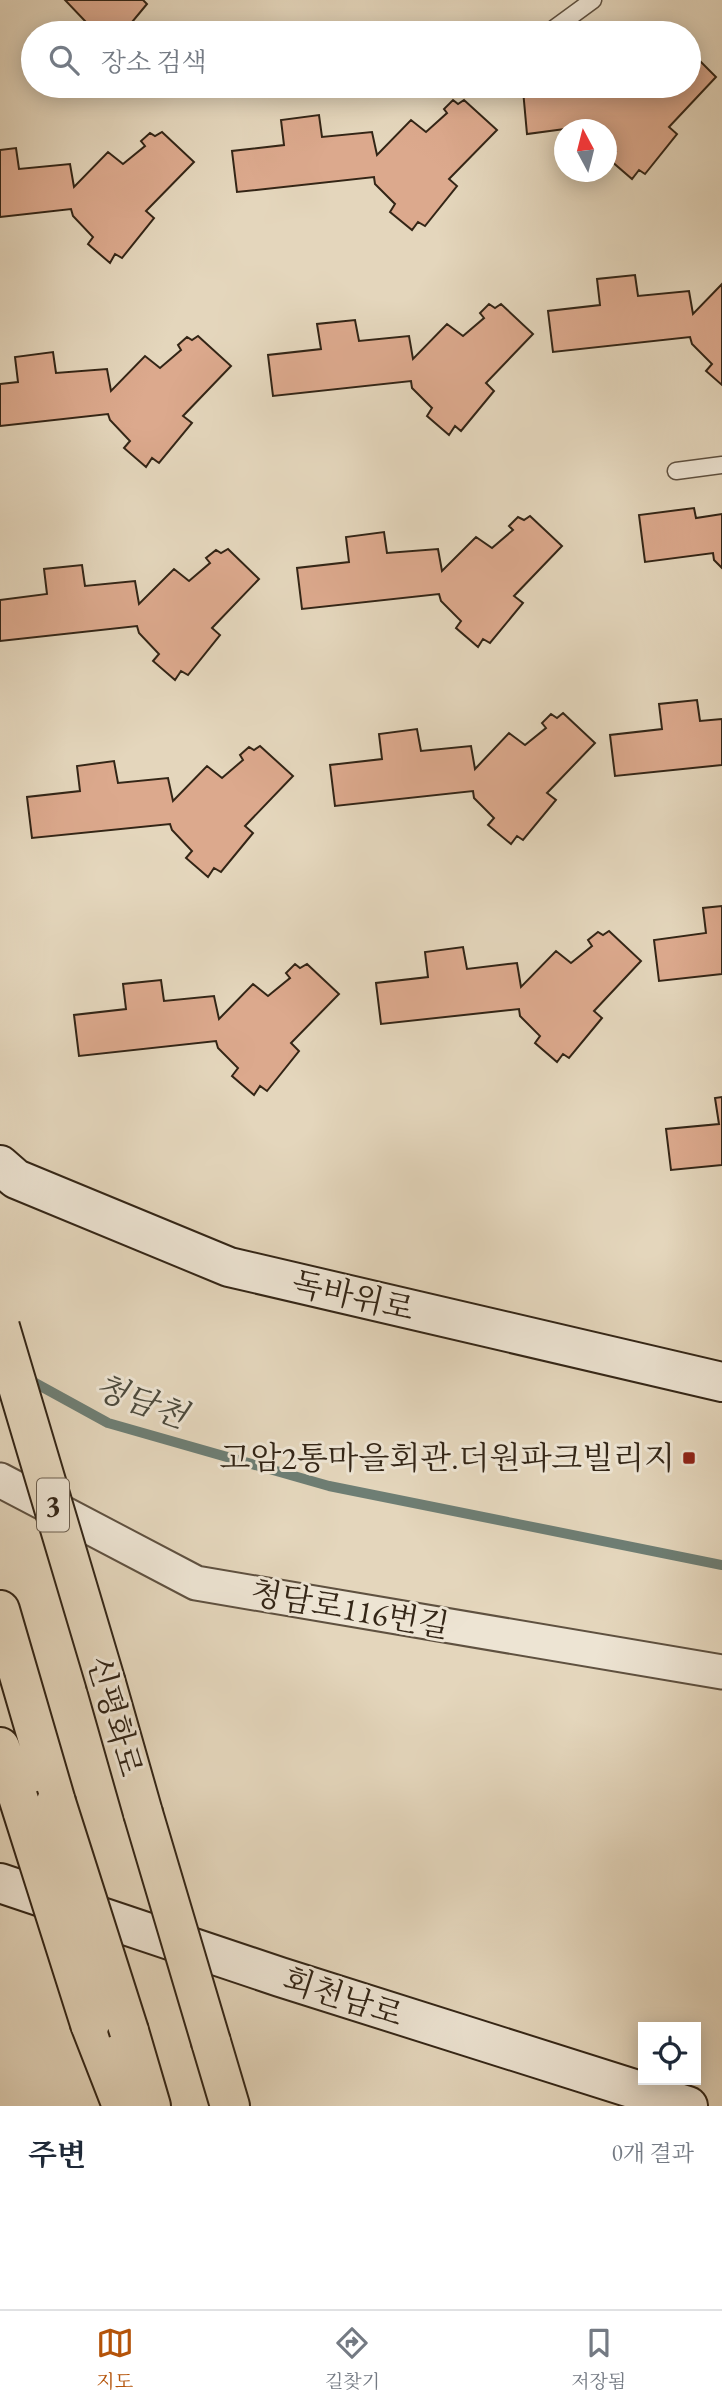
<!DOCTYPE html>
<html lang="ko">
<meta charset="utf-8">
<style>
body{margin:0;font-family:"EB Garamond","Noto Serif KR",serif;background:#f6f6f7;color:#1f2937}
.controls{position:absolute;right:21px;bottom:21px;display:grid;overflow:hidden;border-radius:0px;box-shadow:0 4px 18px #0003}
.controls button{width:63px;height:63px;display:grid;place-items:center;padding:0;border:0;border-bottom:2px solid #e0e1e3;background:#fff;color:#1f2937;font:35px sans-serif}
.compass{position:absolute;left:554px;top:119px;width:63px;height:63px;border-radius:50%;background:#fff;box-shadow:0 4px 18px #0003;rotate:353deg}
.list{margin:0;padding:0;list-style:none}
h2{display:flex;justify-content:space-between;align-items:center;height:91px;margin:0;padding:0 28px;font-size:30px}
h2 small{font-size:23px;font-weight:400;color:#747a83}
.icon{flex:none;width:38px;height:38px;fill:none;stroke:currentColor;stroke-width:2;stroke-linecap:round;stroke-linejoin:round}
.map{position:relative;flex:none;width:722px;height:2106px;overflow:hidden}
.search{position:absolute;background:#fff;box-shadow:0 4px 18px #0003;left:21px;right:21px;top:21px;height:77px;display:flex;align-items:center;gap:18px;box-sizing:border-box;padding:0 24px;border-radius:38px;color:#747a83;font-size:26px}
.sheet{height:203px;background:#fff}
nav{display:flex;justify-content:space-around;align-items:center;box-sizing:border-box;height:98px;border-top:2px solid #e0e1e3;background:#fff;font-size:19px;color:#747a83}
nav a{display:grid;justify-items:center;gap:4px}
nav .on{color:#b45309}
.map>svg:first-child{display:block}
</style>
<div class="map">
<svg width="722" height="2106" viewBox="0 0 722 2106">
<rect width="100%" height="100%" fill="#e4d6bc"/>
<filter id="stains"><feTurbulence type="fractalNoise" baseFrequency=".00286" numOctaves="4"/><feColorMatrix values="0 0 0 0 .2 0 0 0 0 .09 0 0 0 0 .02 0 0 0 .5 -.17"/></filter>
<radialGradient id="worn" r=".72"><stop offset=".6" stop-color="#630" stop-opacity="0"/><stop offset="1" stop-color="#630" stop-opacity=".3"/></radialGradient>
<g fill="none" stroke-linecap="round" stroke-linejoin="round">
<path stroke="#6e7e74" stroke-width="10" d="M 26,1378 L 108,1423 L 329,1486 L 722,1565"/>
</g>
<path fill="#dca98d" stroke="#332516" stroke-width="2" d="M 65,0 L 143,0 L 147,4 L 123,33 L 85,33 L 80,29 L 86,22 Z
M 689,50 L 716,77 L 669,127 L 677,134 L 645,174 L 639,170 L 632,179 L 610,160 L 616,152 L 606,143 L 606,130 L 595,130 L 594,125 L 527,134 L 523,90 L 538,86 L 578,86 L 578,90 L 608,90 L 613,86 L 689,86 Z
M 453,100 L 458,104 L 464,100 L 497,130 L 449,179 L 457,186 L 425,226 L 418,222 L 412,230 L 390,212 L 395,204 L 375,184 L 374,177 L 237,192 L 232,151 L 284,145 L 281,120 L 319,115 L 322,137 L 372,132 L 377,155 L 411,120 L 426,132 L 447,113 L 444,109 Z
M 162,132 L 194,162 L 146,211 L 154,218 L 122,258 L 115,254 L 110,263 L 88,244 L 93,237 L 73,216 L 71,209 L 0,217 L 0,150 L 16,148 L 19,169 L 70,164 L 74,187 L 108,152 L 123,164 L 145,146 L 141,141 L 150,133 L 155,136 Z
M 635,275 L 638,296 L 689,291 L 693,314 L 722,284 L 722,385 L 706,371 L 712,364 L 692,344 L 690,337 L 553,352 L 548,311 L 600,305 L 597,279 Z
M 489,304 L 495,308 L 501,304 L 533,334 L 486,383 L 494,391 L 461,431 L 455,426 L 449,435 L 427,416 L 432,408 L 412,388 L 411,381 L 273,396 L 268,355 L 321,349 L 317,324 L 355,320 L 359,341 L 409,336 L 413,359 L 447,324 L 463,336 L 484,318 L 480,313 Z
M 198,336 L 231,366 L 183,416 L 192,423 L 159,463 L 152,458 L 146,467 L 124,448 L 130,441 L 110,420 L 108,414 L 0,426 L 0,384 L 18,382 L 15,357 L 53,352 L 56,373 L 107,369 L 111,391 L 145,356 L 160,368 L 181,350 L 178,345 L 187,337 L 192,340 Z
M 694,508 L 696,518 L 722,514 L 722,568 L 714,560 L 713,553 L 645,562 L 639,515 Z
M 530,516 L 562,546 L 514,596 L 523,603 L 490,643 L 483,639 L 478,647 L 456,628 L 461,621 L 441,601 L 439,594 L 302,609 L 297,568 L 349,562 L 346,537 L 384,532 L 387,553 L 438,549 L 442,571 L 476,537 L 492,548 L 513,530 L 509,526 L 518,517 L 524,520 Z
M 228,549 L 259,579 L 212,628 L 220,635 L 188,675 L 181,671 L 175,680 L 153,661 L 159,654 L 139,633 L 137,626 L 0,641 L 0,600 L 47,594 L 44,569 L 82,565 L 85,586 L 135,581 L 139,604 L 174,569 L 189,581 L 210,563 L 206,558 L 216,550 L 221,553 Z
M 697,700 L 700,721 L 722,719 L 722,765 L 615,776 L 610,735 L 662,729 L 659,704 Z
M 563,713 L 595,743 L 547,793 L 556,800 L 523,840 L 517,836 L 511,844 L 488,825 L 494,818 L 474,798 L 473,791 L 335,806 L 330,765 L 382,759 L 379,734 L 417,729 L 421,751 L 471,746 L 475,769 L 509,733 L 525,745 L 546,728 L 542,723 L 551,714 L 557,718 Z
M 260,746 L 293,776 L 245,826 L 253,833 L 221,872 L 214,868 L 208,877 L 186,858 L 192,851 L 172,830 L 170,824 L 32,838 L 27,797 L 80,791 L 77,766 L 114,761 L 118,783 L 168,778 L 173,801 L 207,766 L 222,778 L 243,760 L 240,755 L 249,747 L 254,750 Z
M 722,906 L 722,974 L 659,981 L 654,940 L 706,933 L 703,908 Z
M 609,931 L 641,961 L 594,1011 L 602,1018 L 569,1058 L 563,1054 L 557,1062 L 535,1043 L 540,1036 L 520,1016 L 519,1009 L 381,1024 L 376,983 L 428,977 L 425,952 L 463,947 L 467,969 L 517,963 L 521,987 L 556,951 L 571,963 L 592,946 L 588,940 L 598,932 L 603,935 Z
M 295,964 L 300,968 L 307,964 L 339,994 L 291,1043 L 299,1051 L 267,1091 L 260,1086 L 254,1095 L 232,1076 L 238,1068 L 218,1048 L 216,1041 L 79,1056 L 74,1015 L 126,1009 L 123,984 L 161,980 L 164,1001 L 214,996 L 219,1019 L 253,984 L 268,996 L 290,978 L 286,973 Z
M 722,1097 L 722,1165 L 671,1170 L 666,1129 L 719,1124 L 715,1098 Z"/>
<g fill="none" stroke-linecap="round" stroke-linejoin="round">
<defs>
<path id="lane" d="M 548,33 L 593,0
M 676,471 L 722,465"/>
<path id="street" d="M 0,1480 L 196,1583 L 722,1672"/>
<path id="secondary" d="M 0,1165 L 16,1179 L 229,1267 L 722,1382
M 0,1883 L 280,1977 L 688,2106"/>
<path id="highway" d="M 0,1610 L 56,1802
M 106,1683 L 143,1813
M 0,1747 L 18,1797
M 90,2024 L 122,2106
M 129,2031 L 151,2106
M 211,2042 L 230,2106"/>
</defs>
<use href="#lane" stroke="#5f5140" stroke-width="19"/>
<use href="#street" stroke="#5f5140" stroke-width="37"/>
<use href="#secondary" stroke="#332516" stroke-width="42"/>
<use href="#highway" stroke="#332516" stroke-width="42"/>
<use href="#lane" stroke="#ede4d3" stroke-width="16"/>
<use href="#street" stroke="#ede4d3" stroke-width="33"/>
<use href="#secondary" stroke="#ede4d3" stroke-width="38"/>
<use href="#highway" stroke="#e4d6bc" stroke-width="38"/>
<defs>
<path id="highway-bridge" d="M 0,1327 L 106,1683
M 18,1797 L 90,2024
M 56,1802 L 129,2031
M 143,1813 L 211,2042"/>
</defs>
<use href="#highway-bridge" stroke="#332516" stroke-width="42" stroke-linecap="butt"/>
<use href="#highway-bridge" stroke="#e4d6bc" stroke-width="38"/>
</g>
<rect fill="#8f2418" stroke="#ede4d3" stroke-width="2.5" x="682" y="1451" width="14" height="14" rx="3.5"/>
<g text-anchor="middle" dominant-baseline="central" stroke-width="6" stroke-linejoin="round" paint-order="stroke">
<rect fill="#ede4d3" stroke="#6b5e4f" stroke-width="2" x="37" y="1478.5" width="32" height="53" rx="5"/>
<g font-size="30" font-weight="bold" fill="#332516">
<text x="53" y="1505">3</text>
</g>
<g font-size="32" fill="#332516" stroke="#ede4d3">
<text transform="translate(353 1296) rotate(13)">독바위로</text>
<text transform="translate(350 1609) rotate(10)">청담로116번길</text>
<text transform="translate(115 1716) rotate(74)">신평화로</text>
<text transform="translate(343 1997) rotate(18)">회천남로</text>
</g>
<g font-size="32" fill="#332516" stroke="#ede4d3" text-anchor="end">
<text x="675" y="1458">고암2통마을회관.더원파크빌리지</text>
</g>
<g font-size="33" font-style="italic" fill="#4c4a3d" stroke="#ede4d3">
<text transform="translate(141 1401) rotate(20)">청담천</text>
</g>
</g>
<rect width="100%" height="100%" filter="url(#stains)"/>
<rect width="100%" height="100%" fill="url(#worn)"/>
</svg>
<div class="controls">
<button><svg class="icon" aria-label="locate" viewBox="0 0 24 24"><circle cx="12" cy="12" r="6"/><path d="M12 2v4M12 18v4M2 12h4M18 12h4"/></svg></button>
</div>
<svg class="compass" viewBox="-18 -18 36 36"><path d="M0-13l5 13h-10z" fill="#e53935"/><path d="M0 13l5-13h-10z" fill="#747a83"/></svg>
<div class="search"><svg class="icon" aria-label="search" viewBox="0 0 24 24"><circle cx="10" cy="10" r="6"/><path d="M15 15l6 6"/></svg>장소 검색</div>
</div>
<section class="sheet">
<h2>주변<small>0개 결과</small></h2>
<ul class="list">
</ul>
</section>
<nav>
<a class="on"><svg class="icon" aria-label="map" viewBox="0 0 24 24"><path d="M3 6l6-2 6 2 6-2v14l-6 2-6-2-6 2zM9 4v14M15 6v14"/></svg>지도</a>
<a><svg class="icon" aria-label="directions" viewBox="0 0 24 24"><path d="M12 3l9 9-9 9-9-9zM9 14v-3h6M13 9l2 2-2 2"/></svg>길찾기</a>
<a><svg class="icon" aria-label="saved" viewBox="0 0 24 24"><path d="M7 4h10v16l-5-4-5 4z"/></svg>저장됨</a>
</nav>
